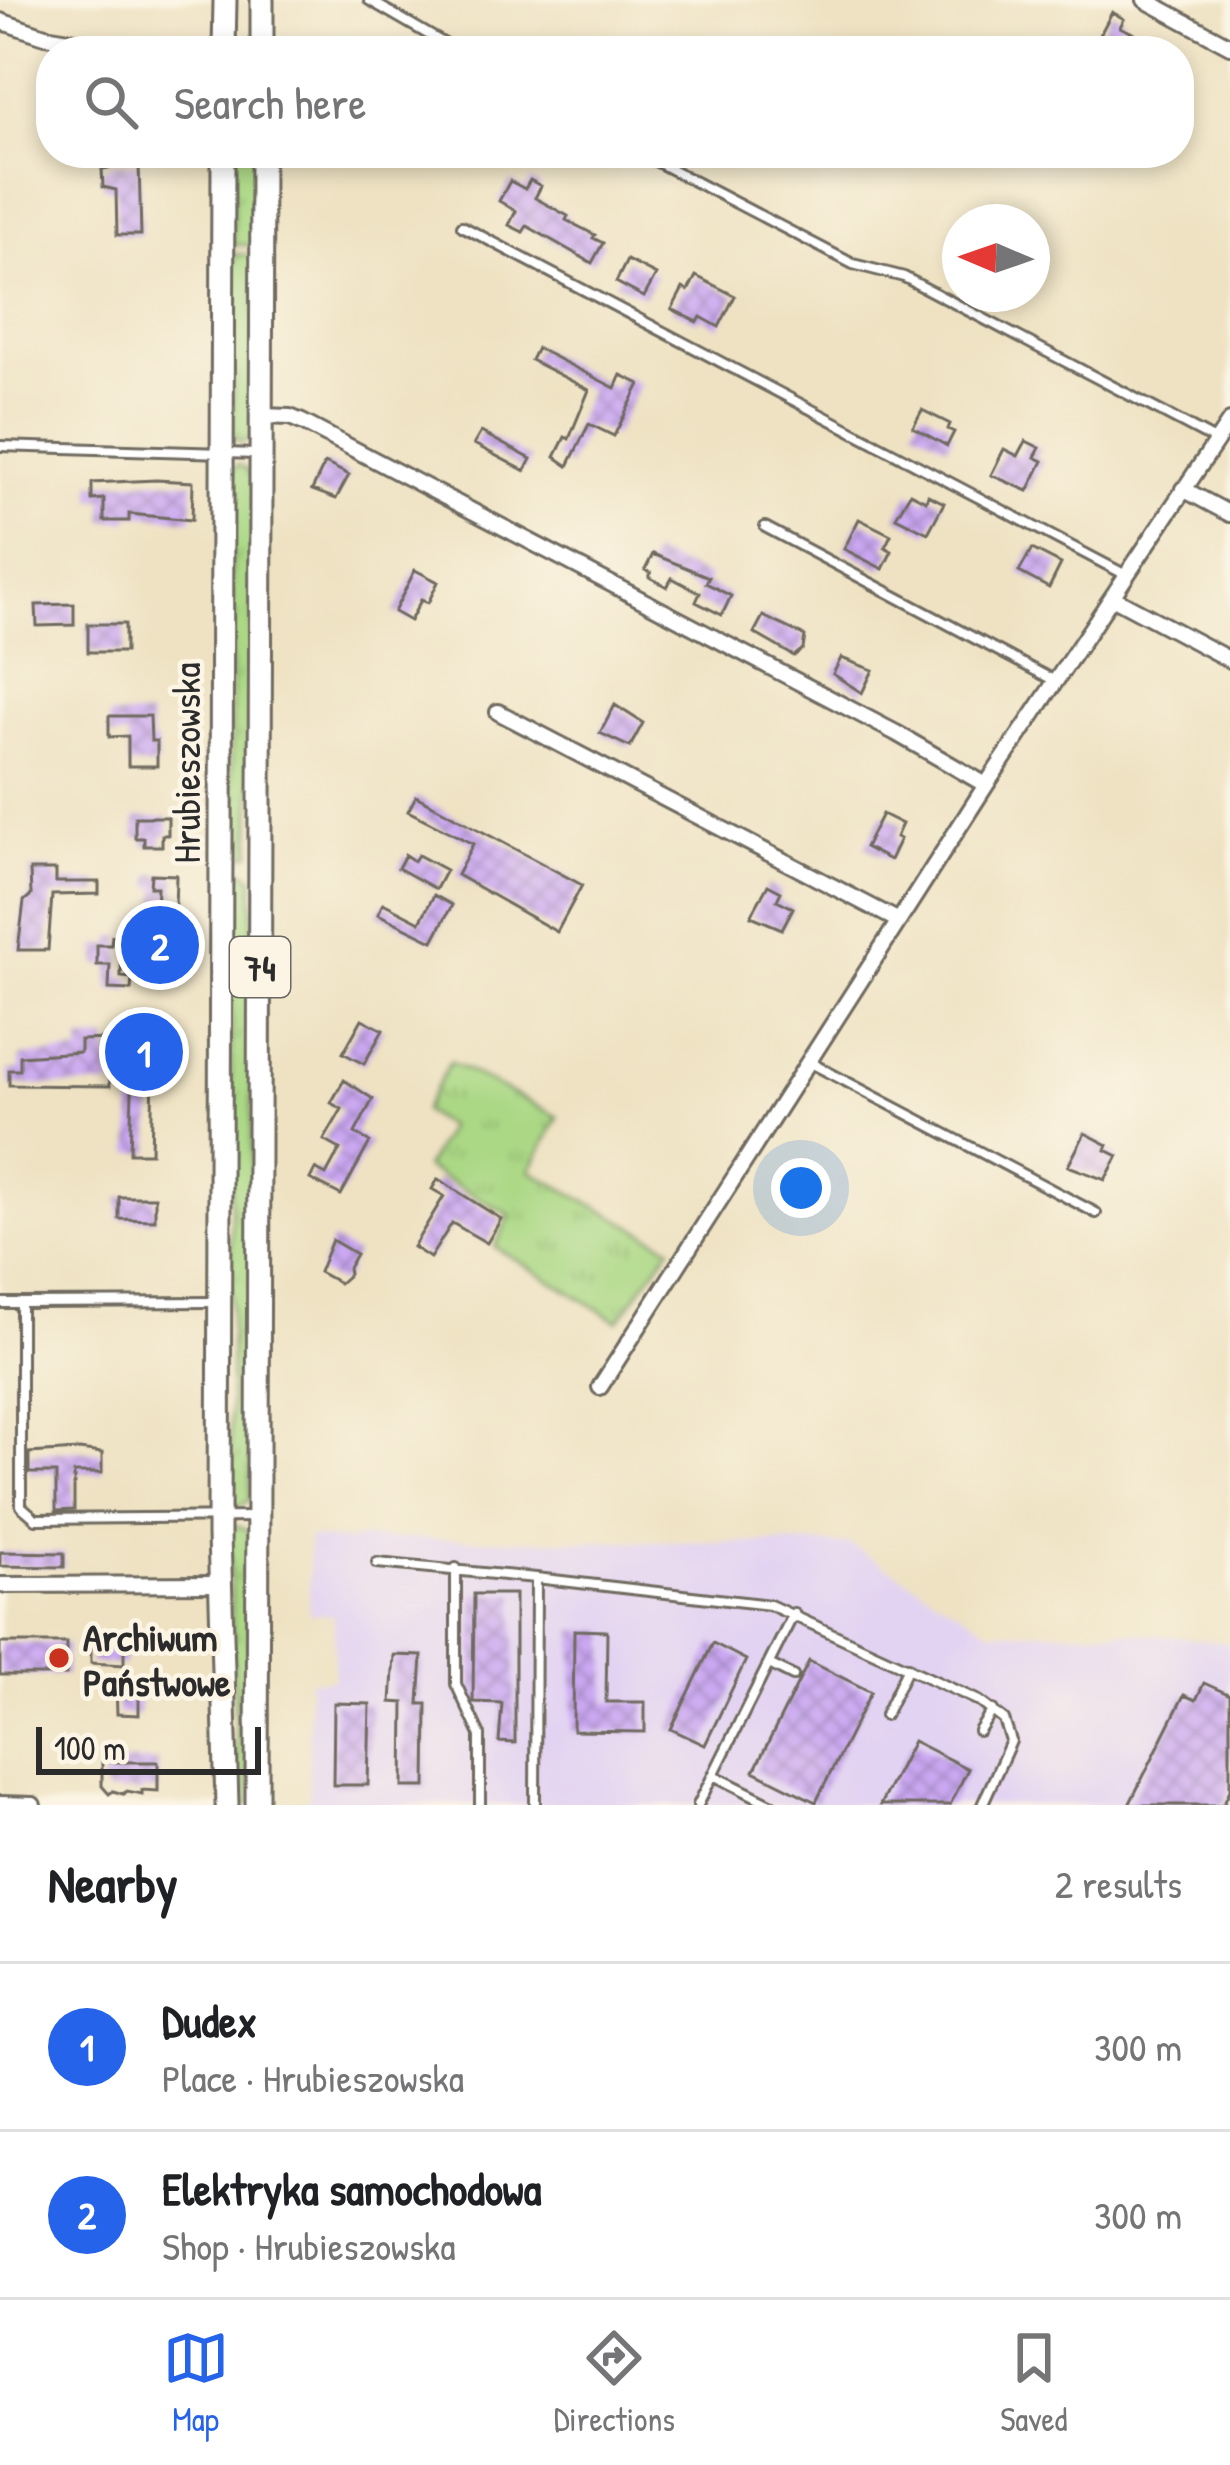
<!DOCTYPE html>
<meta charset="utf-8">
<style>
body{margin:0;font-family:"Patrick Hand",sans-serif;background:#f2f2f2;color:#202124}
.compass{position:absolute;left:942px;top:204px;width:108px;height:108px;border-radius:50%;background:#fff;box-shadow:0 6px 18px #0003;rotate:272deg}
.scale{position:absolute;left:36px;bottom:30px;width:225px;box-sizing:border-box;padding-left:12px;border:6px solid #2b2b2b;border-top:0;font-size:33px;line-height:42px;white-space:nowrap;color:#2b2b2b;-webkit-text-stroke:9px #fcf5e5;paint-order:stroke}
.you{position:absolute;left:801px;top:1188px;width:42px;height:42px;margin:-30px;border:9px solid #fff;border-radius:50%;background:#1a73e8;box-shadow:0 0 0 18px #1a73e833}
.badge{display:grid;place-items:center;width:78px;height:78px;border-radius:50%;background:#2563eb;color:#fff;font-size:39px;font-weight:700}
.pin{position:absolute;translate:-50% -50%;border:6px solid #fff;box-shadow:0 3px 12px #0006}
.list{margin:0;padding:0;list-style:none}
h2{display:flex;justify-content:space-between;align-items:center;height:156px;margin:0;padding:0 48px;font-size:51px}
h2 small{font-size:39px;font-weight:400;color:#757577}
.list li{display:grid;grid-template-columns:78px 1fr auto;gap:36px;align-items:center;box-sizing:border-box;height:168px;padding:0 48px;border-top:3px solid #e0e0e0}
.list b{display:block;font-size:45px;white-space:nowrap}
.list p{margin:0;font-size:39px;white-space:nowrap;color:#757577}
.list em{font-size:39px;font-style:normal;color:#757577}
.icon{flex:none;width:66px;height:66px;fill:none;stroke:currentColor;stroke-width:2;stroke-linecap:round;stroke-linejoin:round}
.map{position:relative;flex:none;width:1230px;height:1805px;overflow:hidden}
.search{position:absolute;background:#fff;box-shadow:0 6px 18px #0003;left:36px;right:36px;top:36px;height:132px;display:flex;align-items:center;gap:30px;box-sizing:border-box;padding:0 42px;border-radius:48px;color:#757577;font-size:45px}
.sheet{height:492px;background:#fff}
nav{display:flex;justify-content:space-around;align-items:center;box-sizing:border-box;height:168px;border-top:3px solid #e0e0e0;background:#fff;font-size:33px;color:#757577}
nav a{display:grid;justify-items:center;gap:6px}
nav .on{color:#2563eb}
.map>svg:first-child{display:block}
</style>
<div class="map">
<svg width="1230" height="1805" viewBox="0 0 1230 1805">
<defs>
<pattern id="grass-tufts" width="24" height="20" patternUnits="userSpaceOnUse" patternTransform="scale(3)"><rect width="24" height="20" fill="#abd885"/><path d="M3 7l-1-3M5 7V3M7 7l1-3M15 17l-1-3M17 17v-4M19 17l1-3" fill="none" stroke="#93ba73"/></pattern>
<pattern id="building-cross-hatch" width="8" height="8" patternUnits="userSpaceOnUse" patternTransform="scale(3)"><rect width="8" height="8" fill="#cba8f2"/><path d="M0 0l8 8M0 8l8-8" fill="none" stroke="#a589c4"/></pattern>
</defs>
<rect width="100%" height="100%" fill="#fcf5e5"/>
<filter id="ink" filterUnits="userSpaceOnUse"><feTurbulence type="fractalNoise" baseFrequency=".00833" numOctaves="2"/><feDisplacementMap in="SourceGraphic" scale="24" xChannelSelector="R" yChannelSelector="G"/><feConvolveMatrix kernelMatrix="1 2 1 2 8 2 1 2 1" color-interpolation-filters="sRGB"/></filter>
<filter id="wash" filterUnits="userSpaceOnUse"><feTurbulence type="fractalNoise" baseFrequency=".004" numOctaves="4" result="noise"/><feDisplacementMap in="SourceGraphic" scale="48" xChannelSelector="R" yChannelSelector="G"/><feGaussianBlur stdDeviation="2.7" result="paint"/><feColorMatrix in="noise" values="0 0 0 0 0 0 0 0 0 0 0 0 0 0 0 0 0 1.4 0 .05"/><feComposite in="paint" operator="in"/></filter>
<g filter="url(#wash)">
<rect width="100%" height="100%" fill="#eee2c2"/>
<path fill="#e3d3f2" d="M 309,1537 L 353,1542 L 354,1538 L 849,1544 L 992,1631 L 1131,1632 L 1230,1643 L 1230,1805 L 309,1805 L 309,1681 L 334,1680 L 334,1615 L 309,1614 Z"/>
<path fill="url(#grass-tufts)" stroke="#6b8258" stroke-width="3" d="M 234,153 L 256,153 L 255,245 L 233,245 Z
M 233,254 L 255,255 L 252,437 L 241,443 L 233,437 Z
M 238,465 L 245,468 L 253,480 L 251,853 L 243,856 L 236,853 L 231,841 L 232,470 Z
M 243,871 L 253,878 L 250,1500 L 239,1507 L 230,1500 L 232,881 L 234,875 Z
M 450,1062 L 558,1117 L 530,1171 L 671,1247 L 618,1321 L 495,1247 L 510,1215 L 425,1168 L 448,1127 L 423,1111 Z
M 236,1526 L 249,1531 L 249,1805 L 238,1805 L 229,1534 Z"/>
<g id="blocks">
<path fill="url(#building-cross-hatch)" d="M 1112,12 L 1124,19 L 1120,27 L 1135,34 L 1126,51 L 1104,51 L 1094,46 Z
M 109,164 L 139,164 L 141,235 L 117,235 L 116,190 L 103,187 L 102,169 L 110,168 Z
M 530,180 L 541,186 L 535,198 L 568,216 L 566,220 L 595,235 L 593,238 L 603,243 L 592,263 L 527,226 L 523,232 L 509,225 L 516,211 L 499,201 L 510,181 L 525,189 Z
M 627,260 L 656,275 L 644,297 L 616,282 Z
M 696,276 L 735,296 L 719,327 L 701,317 L 698,322 L 672,309 L 683,288 L 688,291 Z
M 537,348 L 615,388 L 621,375 L 640,384 L 614,436 L 589,424 L 568,466 L 555,457 L 565,437 L 569,439 L 589,390 L 531,360 Z
M 922,410 L 950,424 L 948,429 L 954,432 L 947,446 L 913,427 Z
M 481,432 L 531,459 L 525,471 L 474,444 Z
M 1026,441 L 1040,448 L 1035,457 L 1043,461 L 1028,491 L 991,475 L 1004,449 L 1018,456 Z
M 325,463 L 349,475 L 336,499 L 312,490 Z
M 156,480 L 193,482 L 192,520 L 129,514 L 129,521 L 104,521 L 104,499 L 92,500 L 92,483 Z
M 910,493 L 926,501 L 928,495 L 944,503 L 928,533 L 896,517 Z
M 859,519 L 891,535 L 885,547 L 892,551 L 883,569 L 844,549 Z
M 1032,549 L 1061,564 L 1049,588 L 1019,572 Z
M 653,554 L 709,577 L 706,583 L 731,596 L 722,615 L 696,602 L 700,593 L 672,578 L 667,587 L 649,577 L 651,573 L 645,570 Z
M 415,570 L 438,582 L 428,603 L 421,600 L 410,621 L 394,612 Z
M 74,604 L 74,625 L 37,626 L 36,605 Z
M 763,616 L 805,636 L 803,649 L 794,656 L 754,633 Z
M 88,624 L 125,624 L 125,652 L 88,652 Z
M 841,658 L 873,670 L 862,693 L 833,674 Z
M 615,705 L 643,723 L 630,747 L 600,733 Z
M 109,716 L 150,716 L 151,741 L 157,741 L 157,766 L 128,766 L 128,736 L 109,737 Z
M 416,796 L 582,885 L 557,932 L 457,875 L 473,844 L 408,811 Z
M 882,814 L 902,824 L 896,837 L 900,839 L 890,860 L 865,847 Z
M 135,817 L 168,817 L 168,835 L 162,835 L 162,846 L 144,846 L 144,838 L 135,838 Z
M 405,855 L 414,861 L 418,855 L 446,870 L 436,889 L 398,868 Z
M 30,870 L 56,870 L 56,882 L 99,882 L 99,894 L 52,895 L 48,950 L 18,950 L 24,901 L 31,895 Z
M 151,874 L 176,875 L 173,985 L 153,984 L 157,887 L 150,887 Z
M 768,885 L 781,892 L 777,900 L 793,908 L 782,929 L 751,916 Z
M 434,895 L 452,905 L 433,941 L 378,914 L 383,903 L 420,922 Z
M 112,936 L 122,936 L 121,977 L 132,978 L 131,990 L 109,989 L 110,965 L 97,965 L 97,945 L 111,945 Z
M 362,1019 L 383,1030 L 364,1064 L 343,1053 Z
M 134,1031 L 154,1031 L 151,1153 L 130,1153 Z
M 108,1039 L 110,1086 L 9,1085 L 9,1070 L 20,1070 L 20,1056 L 80,1052 L 80,1040 Z
M 344,1080 L 373,1099 L 355,1133 L 370,1142 L 341,1195 L 310,1179 L 315,1169 L 326,1175 L 340,1149 L 324,1140 L 342,1109 L 331,1103 Z
M 1085,1133 L 1108,1145 L 1106,1150 L 1118,1156 L 1105,1180 L 1068,1166 Z
M 438,1179 L 501,1219 L 487,1243 L 452,1223 L 430,1258 L 413,1247 L 444,1196 L 432,1189 Z
M 119,1197 L 155,1197 L 155,1220 L 119,1219 Z
M 332,1240 L 356,1254 L 348,1268 L 349,1274 L 339,1283 L 319,1272 Z
M 79,1450 L 102,1453 L 102,1473 L 74,1473 L 74,1510 L 56,1511 L 56,1473 L 29,1473 L 29,1453 Z
M 0,1552 L 64,1553 L 64,1567 L 0,1566 Z
M 474,1594 L 515,1594 L 515,1743 L 499,1742 L 502,1703 L 473,1702 Z
M 574,1630 L 607,1631 L 606,1702 L 645,1702 L 645,1732 L 573,1731 Z
M 111,1637 L 124,1637 L 124,1665 L 91,1663 L 91,1645 L 111,1645 Z
M 0,1643 L 66,1643 L 66,1675 L 0,1675 Z
M 713,1643 L 746,1660 L 705,1745 L 671,1729 Z
M 394,1655 L 422,1656 L 419,1704 L 427,1704 L 426,1787 L 403,1787 L 404,1703 L 391,1702 Z
M 809,1661 L 871,1692 L 816,1802 L 754,1771 Z
M 1204,1683 L 1230,1695 L 1230,1790 L 1223,1805 L 1129,1805 L 1184,1695 L 1196,1700 Z
M 149,1684 L 139,1695 L 139,1715 L 117,1714 L 116,1685 Z
M 334,1703 L 370,1704 L 368,1785 L 333,1785 Z
M 913,1741 L 968,1769 L 950,1805 L 880,1805 Z
M 102,1762 L 158,1762 L 158,1791 L 142,1790 L 142,1794 L 126,1791 L 123,1794 L 113,1791 L 109,1794 L 102,1786 Z"/>
</g>
</g>
<g filter="url(#ink)">
<use href="#blocks" fill-opacity="0" stroke="#6f6b60" stroke-width="3"/>
<g fill="none" stroke-linecap="round" stroke-linejoin="round">
<defs>
<path id="lane" d="M 369,0 L 457,51
M 640,153 L 853,264 L 904,277 L 1215,440
M 462,226 L 1126,575
M 0,446 L 256,454
M 765,527 L 1055,681
M 809,1062 L 1096,1213
M 216,1302 L 21,1303 L 21,1506 L 36,1519 L 257,1517
M 0,1303 L 21,1303
M 377,1563 L 536,1578
M 456,1568 L 456,1684 L 480,1735 L 480,1805
M 769,1664 L 793,1676
M 885,1715 L 908,1667
M 979,1731 L 993,1710
M 713,1775 L 773,1805
M 535,1805 L 536,1578 L 770,1605 L 979,1701 L 1004,1720 L 1011,1741 L 982,1805
M 698,1805 L 794,1613"/>
<path id="street" d="M 1145,0 L 1230,46
M 0,21 L 45,36 L 136,51
M 262,416 L 290,417 L 302,422 L 896,733 L 986,785
M 1183,489 L 1230,514
M 1112,597 L 1230,660
M 498,712 L 899,921
M 600,1387 L 986,785 L 1230,421
M 0,1585 L 221,1584
M 0,1804 L 33,1805"/>
<path id="primary" d="M 262,0 L 262,51
M 224,51 L 225,0
M 223,153 L 219,1535 L 227,1805
M 257,1805 L 262,153"/>
</defs>
<use href="#lane" stroke="#6f6b60" stroke-width="14"/>
<use href="#street" stroke="#6f6b60" stroke-width="20"/>
<use href="#primary" stroke="#6f6b60" stroke-width="27"/>
<use href="#lane" stroke="#fff" stroke-width="8"/>
<use href="#street" stroke="#fff" stroke-width="14"/>
<use href="#primary" stroke="#fff" stroke-width="21"/>
</g>
</g>
<circle fill="#c8321e" stroke="#fcf5e5" stroke-width="4.5" cx="59" cy="1658" r="12"/>
<g text-anchor="middle" dominant-baseline="central" stroke-width="9" stroke-linejoin="round" paint-order="stroke">
<rect fill="#fcf5e5" stroke="#6a6863" stroke-width="3" x="230" y="937" width="60" height="60" rx="9"/>
<g font-size="36" font-weight="bold" fill="#2b2b2b">
<text x="260" y="967">74</text>
</g>
<g font-size="39" fill="#2b2b2b" stroke="#fcf5e5">
<text transform="translate(185 763) rotate(-90)">Hrubieszowska</text>
</g>
<g font-size="39" font-weight="bold" fill="#2b2b2b" stroke="#fcf5e5" text-anchor="start">
<text x="83" y="1636">Archiwum<tspan x="83" dy="45">Państwowe</tspan></text>
</g>
</g>
</svg>
<svg class="compass" viewBox="-18 -18 36 36"><path d="M0-13l5 13h-10z" fill="#e53935"/><path d="M0 13l5-13h-10z" fill="#757577"/></svg>
<div class="scale">100 m</div>
<div class="you"></div>
<div class="pin badge" style="left:144px;top:1052px">1</div>
<div class="pin badge" style="left:160px;top:945px">2</div>
<div class="search"><svg class="icon" aria-label="search" viewBox="0 0 24 24"><circle cx="10" cy="10" r="6"/><path d="M15 15l6 6"/></svg>Search here</div>
</div>
<section class="sheet">
<h2>Nearby<small>2 results</small></h2>
<ul class="list">
<li><span class="badge">1</span><div><b>Dudex</b><p>Place · Hrubieszowska</p></div><em>300 m</em></li>
<li><span class="badge">2</span><div><b>Elektryka samochodowa</b><p>Shop · Hrubieszowska</p></div><em>300 m</em></li>
</ul>
</section>
<nav>
<a class="on"><svg class="icon" aria-label="map" viewBox="0 0 24 24"><path d="M3 6l6-2 6 2 6-2v14l-6 2-6-2-6 2zM9 4v14M15 6v14"/></svg>Map</a>
<a><svg class="icon" aria-label="directions" viewBox="0 0 24 24"><path d="M12 3l9 9-9 9-9-9zM9 14v-3h6M13 9l2 2-2 2"/></svg>Directions</a>
<a><svg class="icon" aria-label="saved" viewBox="0 0 24 24"><path d="M7 4h10v16l-5-4-5 4z"/></svg>Saved</a>
</nav>
